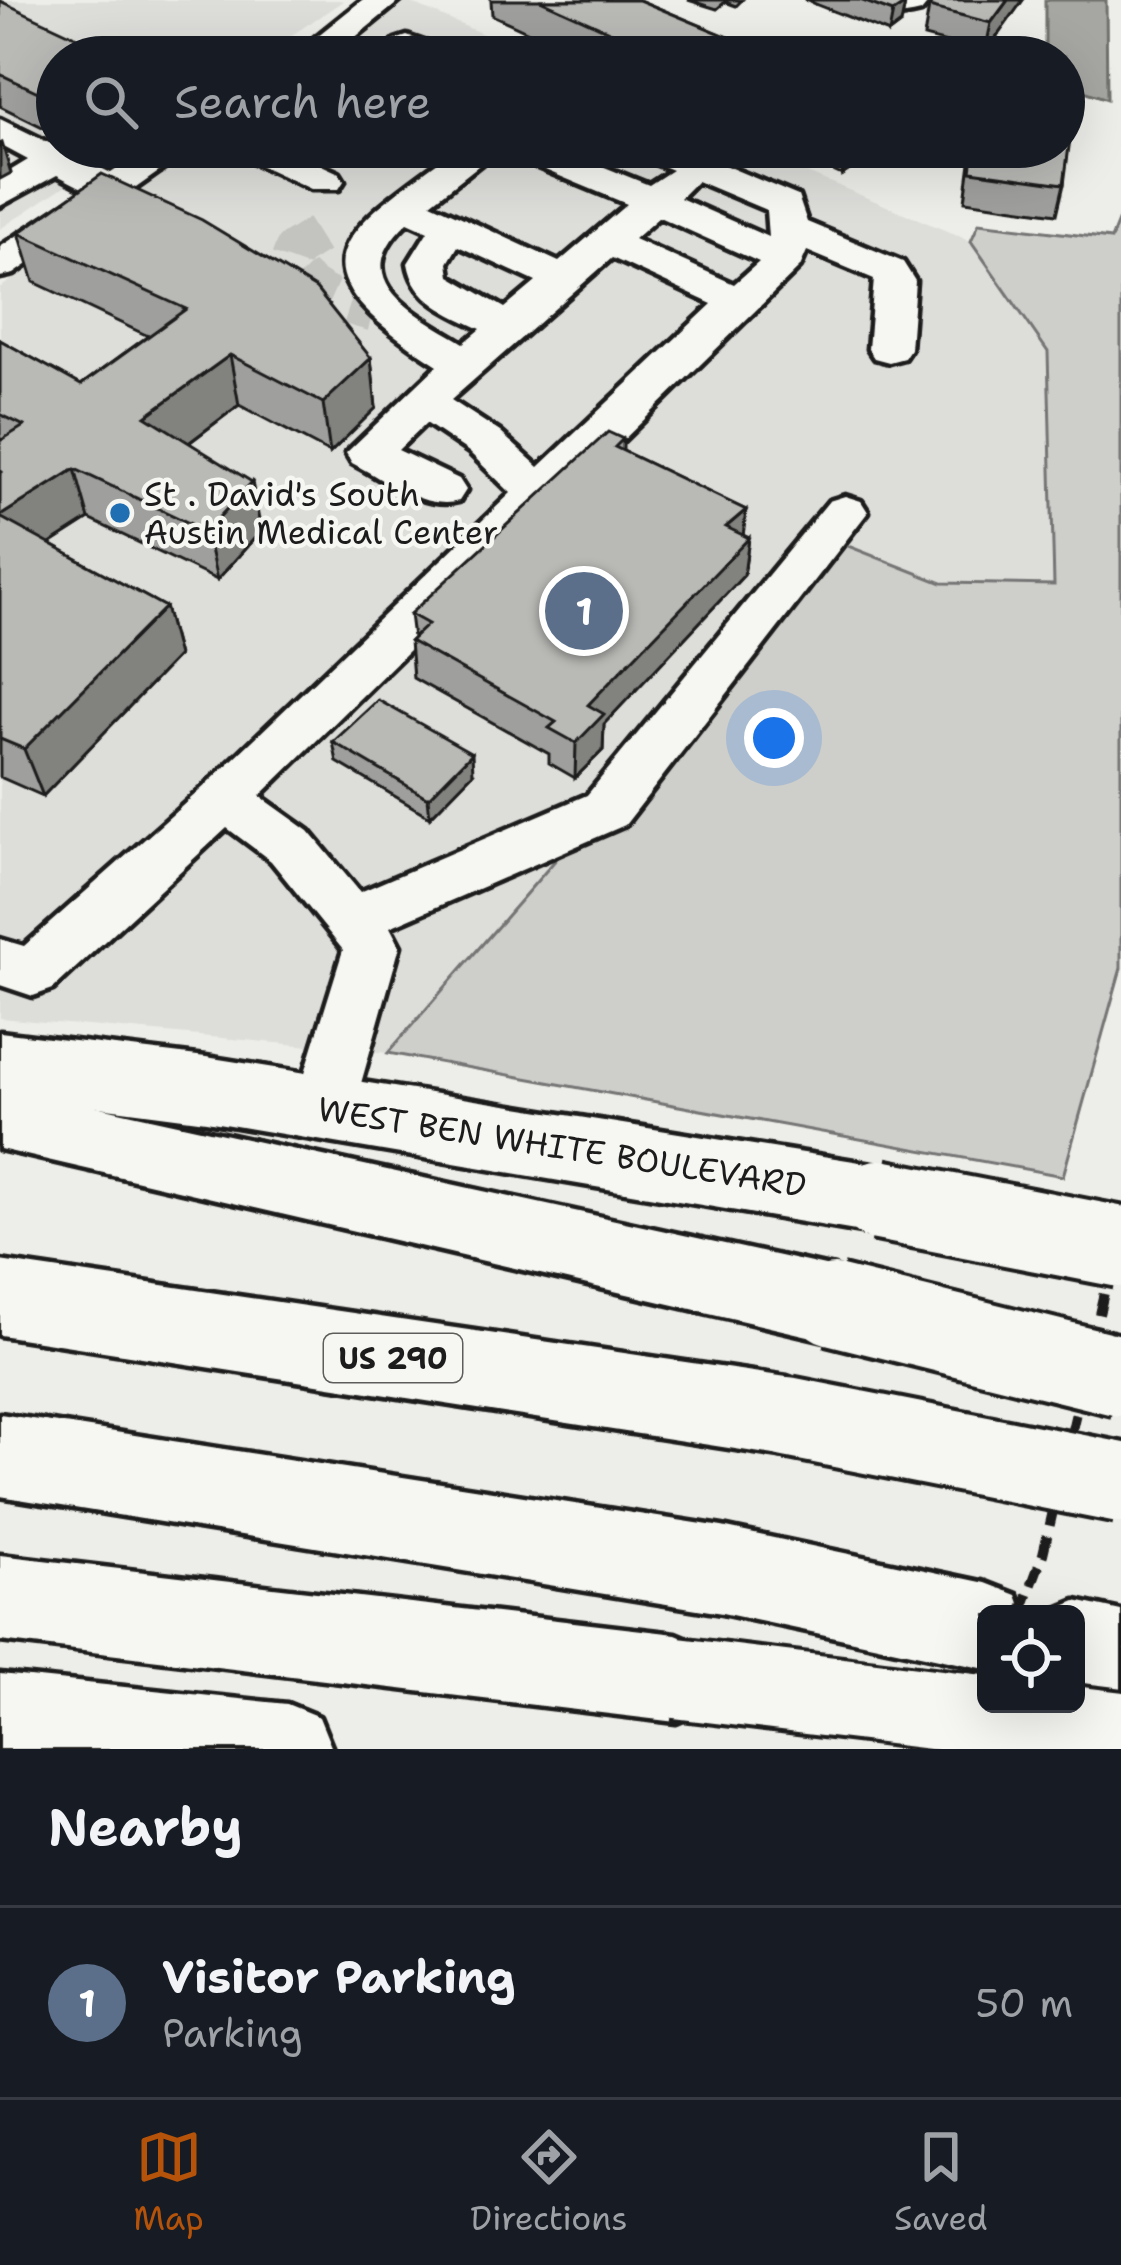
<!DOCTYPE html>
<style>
body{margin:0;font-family:"Shantell Sans",sans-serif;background:#242831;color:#f1f3f6}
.controls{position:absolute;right:36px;bottom:36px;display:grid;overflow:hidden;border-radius:18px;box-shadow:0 12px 48px #0002}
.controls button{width:108px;height:108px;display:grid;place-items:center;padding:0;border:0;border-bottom:3px solid #363941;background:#171b24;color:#f1f3f6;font:60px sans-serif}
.you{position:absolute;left:774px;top:738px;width:42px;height:42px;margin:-30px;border:9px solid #fff;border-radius:50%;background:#1a73e8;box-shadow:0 0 0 18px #1a73e833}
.badge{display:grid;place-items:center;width:78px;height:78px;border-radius:50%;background:#b45309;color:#fff;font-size:39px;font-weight:700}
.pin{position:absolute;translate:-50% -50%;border:6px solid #fff;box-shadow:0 3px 12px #0006}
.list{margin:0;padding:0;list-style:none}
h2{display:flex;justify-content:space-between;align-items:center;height:156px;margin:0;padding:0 48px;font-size:51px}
h2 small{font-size:39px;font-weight:400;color:#9ea1a6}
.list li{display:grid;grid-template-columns:78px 1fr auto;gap:36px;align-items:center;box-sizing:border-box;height:192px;padding:0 48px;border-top:3px solid #363941}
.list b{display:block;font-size:45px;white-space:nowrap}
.list p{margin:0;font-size:39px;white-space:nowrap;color:#9ea1a6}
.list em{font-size:39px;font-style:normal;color:#9ea1a6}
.icon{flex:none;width:66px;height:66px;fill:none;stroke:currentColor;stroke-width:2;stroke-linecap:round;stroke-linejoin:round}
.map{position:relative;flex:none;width:1121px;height:1749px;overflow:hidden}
.search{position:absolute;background:#171b24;box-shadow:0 12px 48px #0002;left:36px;right:36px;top:36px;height:132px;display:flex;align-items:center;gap:30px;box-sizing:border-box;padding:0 42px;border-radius:66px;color:#9ea1a6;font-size:45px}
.sheet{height:348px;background:#171b24}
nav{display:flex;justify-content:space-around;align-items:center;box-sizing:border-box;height:168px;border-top:3px solid #363941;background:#171b24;font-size:33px;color:#9ea1a6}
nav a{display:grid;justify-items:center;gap:6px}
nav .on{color:#b45309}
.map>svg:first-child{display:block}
</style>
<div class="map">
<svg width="1121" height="1749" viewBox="0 0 1121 1749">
<rect width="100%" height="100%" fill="#edede9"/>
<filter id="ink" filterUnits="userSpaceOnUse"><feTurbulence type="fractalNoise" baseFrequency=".00833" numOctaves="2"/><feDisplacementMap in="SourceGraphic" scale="24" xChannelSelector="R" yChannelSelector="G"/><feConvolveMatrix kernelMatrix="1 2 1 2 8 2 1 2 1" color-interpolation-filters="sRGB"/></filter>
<g filter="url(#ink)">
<path fill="#ddddda" d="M 0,0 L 339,0 L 343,1 L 259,57 L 57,57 L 57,147 L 123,147 L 0,229 Z
M 404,0 L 536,57 L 324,57 Z
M 198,147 L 745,147 L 971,241 L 1048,352 L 1054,585 L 942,583 L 832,540 L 388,1053 L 0,1018 L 0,288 Z"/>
<path fill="#cececb" stroke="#757574" stroke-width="3" d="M 1121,214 L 1121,968 L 1063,1176 L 388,1053 L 833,540 L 942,583 L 1054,585 L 1048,352 L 971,241 L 979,223 L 1111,239 Z"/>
<path fill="#a6a6a3" stroke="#6f6f6d" stroke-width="3" d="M 1045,0 L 1106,0 L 1107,99 L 1064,84 L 1064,57 L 1045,57 Z"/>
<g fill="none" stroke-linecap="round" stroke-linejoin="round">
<path stroke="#c3c3c0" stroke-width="39" stroke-dasharray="39 20" stroke-linecap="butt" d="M 318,235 L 294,250 L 289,264 C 309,294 340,303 373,312"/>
<defs>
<path id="minor" d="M 362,0 L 401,0 L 331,57 L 291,57 Z
M 847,0 L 931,0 L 921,12 C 896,18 865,20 847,0 Z
M 407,36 L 444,49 L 449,57 L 395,54 L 389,47 L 395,40 Z
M 0,119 L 111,173 L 150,147 L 194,147 L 14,274 L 0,277 L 0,247 L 86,190 L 57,175 L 0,206 L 0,177 L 28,160 L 0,145 Z
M 232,147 L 282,147 L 339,173 L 344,181 L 339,189 L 311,189 L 238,155 Z
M 459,147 L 502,147 L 431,203 L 559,262 L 627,204 L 509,155 L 503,147 L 555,147 L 649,185 L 672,170 L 636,155 L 630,147 L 681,147 L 798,196 L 807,222 L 903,262 L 915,281 L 910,349 L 904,358 L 889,362 L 874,358 L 868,349 L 874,279 L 807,251 L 800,267 L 260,796 L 309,831 L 360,892 L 587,795 L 829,501 L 845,496 L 861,501 L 868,512 L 625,825 L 390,927 L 400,946 L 354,1108 L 345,1127 L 324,1134 L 303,1127 L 294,1108 L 343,950 L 271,861 L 227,828 L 53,989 L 33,996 L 0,985 L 0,939 L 24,946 L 207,784 L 511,493 L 469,452 L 426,423 L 398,450 L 459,479 L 466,490 L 459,501 C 424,511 383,479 352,463 L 346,453 L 438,365 C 282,266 337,235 459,147 ZM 697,181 L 766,210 L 768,237 L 680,198 ZM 659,217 L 759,262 L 734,284 L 634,239 ZM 408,222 L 428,231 L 408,263 C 414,301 450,314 481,329 L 464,343 C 414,313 344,280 408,222 ZM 458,246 L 536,282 L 505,308 L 450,276 L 448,263 ZM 612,258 L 712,304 L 539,467 L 500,432 L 451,400 Z"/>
<path id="major" d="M 0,1032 L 206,1057 L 879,1165 L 906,1176 L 917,1200 L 906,1224 L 879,1235 L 206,1121 L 0,1094 Z
M 0,1674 L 287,1704 L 319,1717 L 332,1749 L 0,1749 Z"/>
<path id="highway" d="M 0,1085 L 834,1268 L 862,1279 L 873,1305 L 862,1331 L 834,1342 L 0,1149 Z
M 0,1261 L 787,1377 L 816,1388 L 828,1417 L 816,1446 L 787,1457 L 0,1335 Z
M 0,1414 L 722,1527 L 986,1583 L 1017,1595 L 1024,1614 L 986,1614 L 986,1669 L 722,1613 L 0,1496 Z
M 0,1555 L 676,1634 L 707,1647 L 720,1678 L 707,1709 L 676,1722 L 0,1641 Z
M 1076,1601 L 1121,1611 L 1121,1699 L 1076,1689 L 1076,1614 L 1045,1614 Z"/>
</defs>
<use href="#minor" stroke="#1c1c1c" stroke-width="9"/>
<use href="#major" stroke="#1c1c1c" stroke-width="9"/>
<use href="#highway" stroke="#1c1c1c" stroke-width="9"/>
<use href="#minor" fill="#f6f6f2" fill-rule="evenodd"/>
<use href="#major" fill="#f6f6f2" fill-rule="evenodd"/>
<use href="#highway" fill="#f6f6f2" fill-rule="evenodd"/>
<path stroke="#1c1c1c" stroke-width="10" stroke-dasharray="21 10" stroke-linecap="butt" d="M 1021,1614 L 1043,1554 L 1121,1220
M 973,1749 L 989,1704"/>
<defs>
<path id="major-bridge" d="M 879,1200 L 1121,1247"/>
<path id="highway-bridge" d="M 834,1305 L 1121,1376
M 787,1417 L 1121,1483
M 676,1678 L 1121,1732"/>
</defs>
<use href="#major-bridge" stroke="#1c1c1c" stroke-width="88" stroke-linecap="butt"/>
<use href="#highway-bridge" stroke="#1c1c1c" stroke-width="88" stroke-linecap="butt"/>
<use href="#major-bridge" stroke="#f6f6f2" stroke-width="80"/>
<use href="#highway-bridge" stroke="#f6f6f2" stroke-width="80"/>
</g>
<path fill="#9f9f9d" stroke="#1c1c1c" stroke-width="3" d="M 491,0 L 639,0 L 777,57 L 583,57 L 492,15 Z
M 688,0 L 742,0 L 736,6 L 725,2 L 717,9 Z
M 805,0 L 895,0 L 905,4 L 901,24 L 889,33 Z
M 1023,0 L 985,53 L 924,37 L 929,7 Z
M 0,1 L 57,57 L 57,134 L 0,106 Z
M 780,147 L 880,147 L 880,150 L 842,175 Z
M 972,147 L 1064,147 L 1064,184 L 1057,214 L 965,201 Z
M 19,233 L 371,358 L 376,408 L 330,453 L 239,405 L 189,443 L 261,531 L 217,580 L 89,519 L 50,544 L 165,607 L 178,656 L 43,796 L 0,777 L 0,340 L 81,385 L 148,336 L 34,282 Z
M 623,439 L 623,451 L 746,510 L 743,535 L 749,538 L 744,575 L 604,724 L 603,750 L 575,778 L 549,763 L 549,754 L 413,678 L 410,641 L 413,638 L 410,614 Z
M 333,742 L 473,773 L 430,817 L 337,762 Z"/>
<path fill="#82827f" stroke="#1c1c1c" stroke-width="3" d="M 1008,0 L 1023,0 L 985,53 L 991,23 Z
M 905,4 L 901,24 L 889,33 L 893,12 Z
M 2,143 L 11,173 L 0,179 L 0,144 Z
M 846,147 L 880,147 L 880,150 L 842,175 Z
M 230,355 L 239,405 L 158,466 L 146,416 Z
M 371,358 L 376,408 L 330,453 L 323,403 Z
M 75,469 L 89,519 L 17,565 L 0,516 Z
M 252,482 L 261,531 L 217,580 L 206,531 Z
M 746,510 L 742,545 L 749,538 L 744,575 L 604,724 L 603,750 L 575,778 L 576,743 L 588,705 L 726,527 Z
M 165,607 L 178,656 L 43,796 L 24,749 Z
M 472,753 L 473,773 L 430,817 L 428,798 Z"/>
<path fill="#b9b9b6" stroke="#1c1c1c" stroke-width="3" d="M 540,0 L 639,0 L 777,57 L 667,57 Z
M 860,0 L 895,0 L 905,4 L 893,12 Z
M 934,0 L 1008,0 L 991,23 L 929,7 Z
M 0,1 L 120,57 L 57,57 L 57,101 L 0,74 Z
M 1064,115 L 1072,124 L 1064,184 L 971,171 L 974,147 L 1064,147 Z
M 102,174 L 202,220 L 316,289 L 371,358 L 323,403 L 230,355 L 146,416 L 252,482 L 206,531 L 75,469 L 0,516 L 0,474 L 2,472 L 0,470 L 0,441 L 24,426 L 0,414 L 0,340 L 81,385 L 186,309 L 19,233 Z
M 608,432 L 623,439 L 615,447 L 746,510 L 726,527 L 749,538 L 588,705 L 604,714 L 576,743 L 549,728 L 556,722 L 410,641 L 428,624 L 410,614 Z
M 0,517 L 165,607 L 24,749 L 0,739 Z
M 378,700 L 472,753 L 428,798 L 333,742 Z"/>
</g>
<circle fill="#1f6fb2" stroke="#f6f6f2" stroke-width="4.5" cx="120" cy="513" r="12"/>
<g text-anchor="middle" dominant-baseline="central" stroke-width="9" stroke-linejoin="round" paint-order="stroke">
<rect fill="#f6f6f2" stroke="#5d5d5c" stroke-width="3" x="324" y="1334" width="138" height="48" rx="9"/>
<g font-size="30" font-weight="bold" fill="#1c1c1c">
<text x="393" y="1358">US 290</text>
</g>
<g font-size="33" fill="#1c1c1c" stroke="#f6f6f2" text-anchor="start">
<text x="144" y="494">St . David's South<tspan x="144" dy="38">Austin Medical Center</tspan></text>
</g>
<g font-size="33" fill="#1c1c1c" stroke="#f6f6f2">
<text transform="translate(562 1147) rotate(9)">WEST BEN WHITE BOULEVARD</text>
</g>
</g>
</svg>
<div class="controls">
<button><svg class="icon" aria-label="locate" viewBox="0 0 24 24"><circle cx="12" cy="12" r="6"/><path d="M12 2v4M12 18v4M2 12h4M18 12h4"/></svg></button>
</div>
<div class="you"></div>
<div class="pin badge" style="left:584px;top:611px;background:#5c6f8a">1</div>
<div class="search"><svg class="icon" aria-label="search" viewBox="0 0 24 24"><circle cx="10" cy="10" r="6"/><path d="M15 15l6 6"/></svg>Search here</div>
</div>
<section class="sheet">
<h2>Nearby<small></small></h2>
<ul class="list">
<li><span class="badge" style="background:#5c6f8a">1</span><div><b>Visitor Parking</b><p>Parking</p></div><em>50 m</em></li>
</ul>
</section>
<nav>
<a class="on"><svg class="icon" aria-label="map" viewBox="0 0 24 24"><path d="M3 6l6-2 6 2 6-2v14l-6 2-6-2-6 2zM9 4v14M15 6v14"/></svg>Map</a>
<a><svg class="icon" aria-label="directions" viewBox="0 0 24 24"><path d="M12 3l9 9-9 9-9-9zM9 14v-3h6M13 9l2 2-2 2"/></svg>Directions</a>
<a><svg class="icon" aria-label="saved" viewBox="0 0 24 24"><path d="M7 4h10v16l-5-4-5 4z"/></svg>Saved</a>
</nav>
